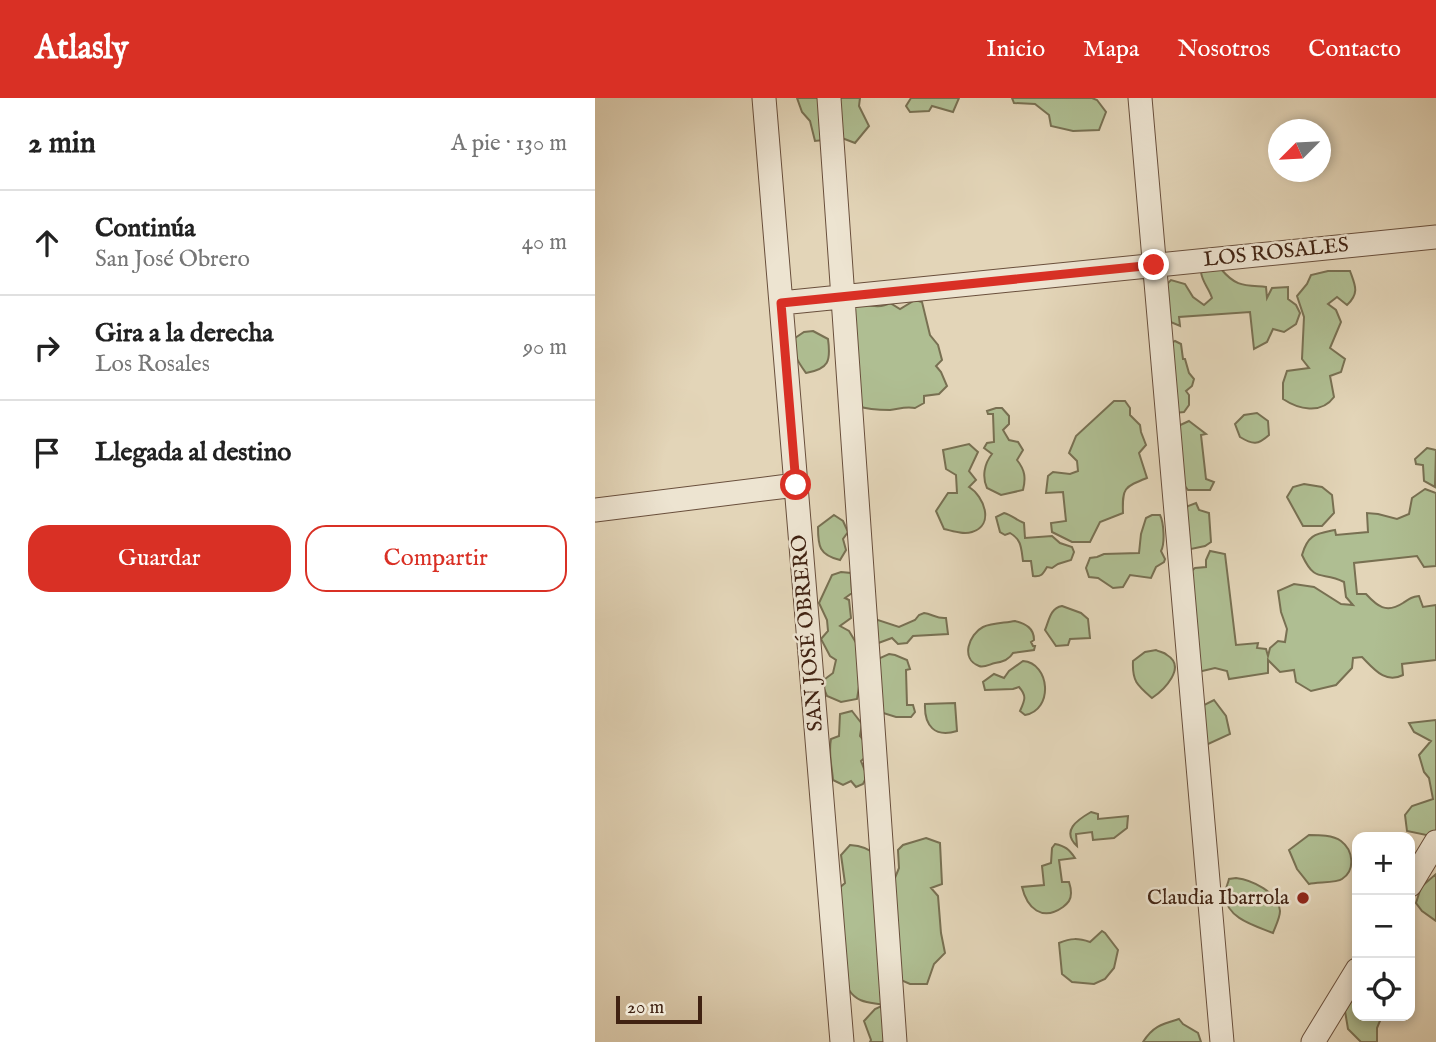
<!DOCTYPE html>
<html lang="es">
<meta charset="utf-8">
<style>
body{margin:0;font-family:"IM FELL English",serif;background:#f6f6f6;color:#222}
.controls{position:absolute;right:21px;bottom:21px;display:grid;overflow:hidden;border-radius:14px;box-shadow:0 4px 10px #0003}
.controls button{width:63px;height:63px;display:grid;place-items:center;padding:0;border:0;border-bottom:2px solid #e0e0e0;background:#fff;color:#222;font:35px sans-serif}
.compass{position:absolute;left:673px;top:21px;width:63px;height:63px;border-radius:50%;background:#fff;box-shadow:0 4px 10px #0003;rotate:246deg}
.scale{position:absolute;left:21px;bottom:18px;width:86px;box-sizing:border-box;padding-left:7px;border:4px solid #402212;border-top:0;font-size:19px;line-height:24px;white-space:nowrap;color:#402212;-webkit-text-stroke:5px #ede4d1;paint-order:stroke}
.stop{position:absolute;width:21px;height:21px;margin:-16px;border:5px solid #d93025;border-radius:50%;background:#fff}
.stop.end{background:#d93025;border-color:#fff;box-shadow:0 2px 7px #0008}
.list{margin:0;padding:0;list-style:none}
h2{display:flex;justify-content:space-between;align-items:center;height:91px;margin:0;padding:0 28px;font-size:30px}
h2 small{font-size:23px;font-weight:400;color:#767676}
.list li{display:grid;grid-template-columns:46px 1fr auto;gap:21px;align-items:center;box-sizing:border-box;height:105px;padding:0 28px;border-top:2px solid #e0e0e0}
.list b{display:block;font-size:26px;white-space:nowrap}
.list p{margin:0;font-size:23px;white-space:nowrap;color:#767676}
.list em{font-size:23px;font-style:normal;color:#767676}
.actions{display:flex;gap:14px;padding:21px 28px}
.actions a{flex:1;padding:16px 0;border:2px solid #d93025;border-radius:21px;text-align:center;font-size:24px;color:#d93025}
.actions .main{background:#d93025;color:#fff}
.icon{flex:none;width:38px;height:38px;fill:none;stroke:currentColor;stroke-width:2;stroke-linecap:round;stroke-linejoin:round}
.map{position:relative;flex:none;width:841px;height:944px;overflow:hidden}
header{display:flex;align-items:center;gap:42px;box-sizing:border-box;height:98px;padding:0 35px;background:#d93025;color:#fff}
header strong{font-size:33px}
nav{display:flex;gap:38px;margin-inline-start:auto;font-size:24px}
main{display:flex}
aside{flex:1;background:#fff}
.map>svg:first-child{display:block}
</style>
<header>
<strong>Atlasly</strong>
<nav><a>Inicio</a><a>Mapa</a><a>Nosotros</a><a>Contacto</a></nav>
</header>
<main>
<aside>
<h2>2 min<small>A pie · 130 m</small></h2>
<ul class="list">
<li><svg class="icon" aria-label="ahead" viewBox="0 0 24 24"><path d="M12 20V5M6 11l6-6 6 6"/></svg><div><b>Continúa</b><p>San José Obrero</p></div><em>40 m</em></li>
<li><svg class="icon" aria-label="right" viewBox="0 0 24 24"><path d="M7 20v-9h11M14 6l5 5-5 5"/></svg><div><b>Gira a la derecha</b><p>Los Rosales</p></div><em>90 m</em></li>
<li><svg class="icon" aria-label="arrive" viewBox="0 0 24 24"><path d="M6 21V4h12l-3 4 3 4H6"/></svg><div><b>Llegada al destino</b></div></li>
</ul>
<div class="actions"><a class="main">Guardar</a><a>Compartir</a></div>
</aside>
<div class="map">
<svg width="841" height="944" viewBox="0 0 841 944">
<rect width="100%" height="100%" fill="#e3d5b8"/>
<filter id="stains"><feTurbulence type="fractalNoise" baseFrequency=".00286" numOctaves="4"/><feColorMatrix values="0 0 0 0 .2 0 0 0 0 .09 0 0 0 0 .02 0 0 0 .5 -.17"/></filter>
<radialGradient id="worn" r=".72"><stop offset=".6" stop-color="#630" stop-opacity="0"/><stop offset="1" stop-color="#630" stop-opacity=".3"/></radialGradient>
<path fill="#afbe92" stroke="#787052" stroke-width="2" d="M 202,0 L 265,0 L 264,8 L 274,28 L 260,45 L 247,40 L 220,43 L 215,23 L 207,14 Z
M 316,0 L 364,0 L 358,14 L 337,8 L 334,13 L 315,14 L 311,8 Z
M 417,0 L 497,0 L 502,2 L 511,14 L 504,32 L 478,33 L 456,28 L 454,17 L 440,6 L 419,5 Z
M 626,171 C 641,189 649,187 671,189 L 672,200 L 677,190 L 693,189 L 693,201 L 701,207 L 705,215 L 701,226 L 689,234 L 678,231 L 672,244 L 659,251 L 655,214 L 584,219 L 585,228 L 571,222 L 569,189 L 576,182 L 590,186 L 598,199 L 609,207 L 617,200 C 614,190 607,184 606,174 Z
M 733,173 L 755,173 C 760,187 765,195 752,207 L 742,199 L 733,206 L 741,212 L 746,224 L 735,250 L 750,261 L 746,274 L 735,278 L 739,299 C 726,317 703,311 688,301 L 688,285 L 692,273 L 714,270 L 707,261 L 709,219 L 702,198 L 712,186 L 716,177 Z
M 320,202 L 327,204 L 335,237 L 343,247 L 347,262 L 341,268 L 346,274 L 352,288 L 344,296 L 329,298 L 329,305 L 320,310 C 310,308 304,311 295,312 C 287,312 271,311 263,308 L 257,203 C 269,206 284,212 295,205 L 305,211 Z
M 218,233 L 233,241 C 236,263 234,271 211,275 C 201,261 198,257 200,240 L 209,234 Z
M 580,243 L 586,246 L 588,261 L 590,261 L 594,275 L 599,281 L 597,288 L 591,293 L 594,297 L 594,307 L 589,314 L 580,315 L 574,279 L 580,273 L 575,246 Z
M 519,303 L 530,303 L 535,310 L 535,317 L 545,327 L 546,334 L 551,347 L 544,355 L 552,380 C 529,389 527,390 528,415 L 505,424 L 495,444 L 477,444 L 457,434 L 456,425 L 471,423 L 468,394 L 451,395 L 453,378 L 458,374 L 475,376 L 483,373 L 482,363 L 474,355 L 481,338 Z
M 401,310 L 407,310 L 414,318 L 414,326 L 408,332 L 414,342 L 423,344 L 428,352 L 422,362 C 430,372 431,380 428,392 L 406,397 L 392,390 C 387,379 389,366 397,356 L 389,350 L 392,345 L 399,344 L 398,316 L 393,316 L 392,313 Z
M 662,315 L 673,323 L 674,337 C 663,347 658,347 645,339 L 640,326 L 649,317 Z
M 594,323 L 611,336 L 606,337 L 611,381 L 619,384 L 615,392 L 593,392 L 583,379 L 581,329 Z
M 374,346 L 383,354 L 374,373 L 381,382 L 374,389 C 389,398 400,427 377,434 C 368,437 358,433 349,431 L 341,413 L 353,395 L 362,395 L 361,377 L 351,371 L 348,352 Z
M 832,350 L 841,352 L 840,389 L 829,383 L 828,367 L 821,366 L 820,361 Z
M 709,386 L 727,389 L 737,397 L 739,415 L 727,428 L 708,428 L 692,399 L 698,389 Z
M 830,391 L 841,395 L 841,468 L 829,469 L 822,458 L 759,465 L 762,496 L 771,496 C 782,508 791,516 808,505 C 814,501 816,499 824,498 L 828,509 L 841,507 L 841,562 L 807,566 L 808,577 C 790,586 779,571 767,559 L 758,560 L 757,570 L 741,587 L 716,593 L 701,584 L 699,572 L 685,574 L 673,562 L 673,575 L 634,581 L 632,573 L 620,570 L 603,574 L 594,475 L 600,470 L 611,469 L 611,462 L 615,453 L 630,456 L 641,547 L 663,545 L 662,550 L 671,551 L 673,558 L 675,550 L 683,543 L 690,544 L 692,531 L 686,514 L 683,493 L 699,486 L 719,489 L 746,506 L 758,507 L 751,499 L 749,484 C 727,472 721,487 707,457 C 713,436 721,436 740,432 L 741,437 L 773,434 L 772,415 L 783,416 L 802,421 L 814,416 L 817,400 Z
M 601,405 L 604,412 L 614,415 L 616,444 L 610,448 L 596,451 L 591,447 L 585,417 L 593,408 Z
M 409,415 C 417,417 421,422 429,425 L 430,440 L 457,438 L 465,445 L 477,449 L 479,454 L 476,462 L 463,466 L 457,470 L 452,469 C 448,476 447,479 438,478 L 436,463 L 428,463 C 426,450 427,442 415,435 L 410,437 L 405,434 L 401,419 Z
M 239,417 L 248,423 L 253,434 L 248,441 L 251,452 L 245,462 C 224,457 223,448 223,429 Z
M 557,417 L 565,417 C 569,425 570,446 566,453 L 570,461 L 569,464 L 561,469 L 556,480 L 535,477 L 528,489 L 518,490 L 503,480 L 494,479 L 491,470 L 495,460 L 502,459 L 509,456 L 544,455 L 546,436 L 551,420 Z
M 246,474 L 256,475 L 257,495 L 250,500 L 254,502 L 256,520 L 245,528 L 254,533 L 269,558 L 262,601 L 246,604 L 232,598 L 226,584 L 238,575 L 241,562 L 235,558 L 226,541 L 233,533 L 232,522 L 224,505 L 237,477 Z
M 467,508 L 486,515 L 493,521 L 495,540 L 475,541 L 473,547 L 461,548 L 450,532 C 454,523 455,510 467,508 Z
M 329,515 C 337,516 342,521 351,520 L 353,536 L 318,538 L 312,545 L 303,546 L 297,540 L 278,547 L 280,521 L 304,529 L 320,522 L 324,517 Z
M 420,523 C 431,526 439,530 439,542 L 436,544 L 438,548 L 440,548 L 439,552 L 418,555 C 414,562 408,564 400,565 C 395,566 389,570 384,568 C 365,561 374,536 388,529 C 397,525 410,525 420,523 Z
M 561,552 C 564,554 569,554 572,557 C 592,569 569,592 557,600 C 542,587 537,583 538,563 L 550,554 Z
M 294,556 L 300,557 L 312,562 L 315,571 L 311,572 L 312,607 L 318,607 L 320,614 L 316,619 L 301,619 L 285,614 L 277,567 L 285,560 Z
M 428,563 C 455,565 459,612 430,617 L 425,613 C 430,602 432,598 424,589 L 418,591 L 390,592 L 388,584 L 399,576 L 409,580 L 414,573 Z
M 619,602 L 631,618 L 635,636 L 611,647 L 609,607 Z
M 360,605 L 362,633 C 340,640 329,628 330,606 Z
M 257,613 L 267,626 L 265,638 L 269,643 L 273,657 L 266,663 L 272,678 L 268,686 L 261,689 L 256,683 L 248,687 L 238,682 C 237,668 233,656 236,641 L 244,638 L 245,616 Z
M 841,622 L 841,739 L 812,733 L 810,717 L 817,708 L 838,701 L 834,680 L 829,674 L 824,657 L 836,643 L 819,634 L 814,625 Z
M 496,714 L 503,716 L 503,721 L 533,718 L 532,730 L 519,740 L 498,742 L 497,734 L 481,736 L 482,748 C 466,733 482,722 496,714 Z
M 714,737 C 724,737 738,737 746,743 C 758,752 761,772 747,781 C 742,785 722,784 714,786 L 702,771 L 694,752 Z
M 331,740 L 345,745 L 347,786 L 336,790 L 343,798 L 346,835 L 350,855 L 339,866 L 332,886 L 315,886 L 297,878 L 302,944 L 275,944 L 276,942 L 269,923 L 280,911 L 289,907 C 276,904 263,906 254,892 L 236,797 L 250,785 L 246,757 L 255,747 C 286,749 285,767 295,792 L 304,770 L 303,752 L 308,747 Z
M 460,746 C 470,748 474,751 480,760 L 464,762 L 467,784 L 474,784 C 475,787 476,791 476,795 C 476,802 473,805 468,809 C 447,824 432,810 427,789 L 449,787 L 447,768 L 456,765 L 457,750 Z
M 841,776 L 841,823 L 827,813 L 821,805 L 826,789 Z
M 641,780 C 657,782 683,794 685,813 C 685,820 680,829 678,835 C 661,828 632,821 630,798 C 629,793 633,786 634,781 Z
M 507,833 L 510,835 L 523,852 L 519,870 L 510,881 L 499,886 L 477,884 L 467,876 L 464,845 C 476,840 483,840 495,844 Z
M 762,902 L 762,918 L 787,918 L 782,930 L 782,944 L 766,944 L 753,931 L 750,913 L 756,903 Z
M 584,921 L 588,926 L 603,935 L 606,944 L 548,944 C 558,928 567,926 584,921 Z"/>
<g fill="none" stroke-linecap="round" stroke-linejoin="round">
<defs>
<path id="street" d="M 169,0 L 247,944
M 234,0 L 300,944
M 545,0 L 627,944
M 186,205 L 841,139
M 0,412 L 201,387
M 815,787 L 841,744
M 718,944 L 762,872"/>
</defs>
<use href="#street" stroke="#694f3c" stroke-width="25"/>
<use href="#street" stroke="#ede4d1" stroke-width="23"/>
</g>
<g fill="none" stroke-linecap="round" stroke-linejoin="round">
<path stroke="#d93025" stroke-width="9" d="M 201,387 L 186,205 L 559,167"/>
</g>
<circle fill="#8f2418" stroke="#ede4d1" stroke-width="2.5" cx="708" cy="800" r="7"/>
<g text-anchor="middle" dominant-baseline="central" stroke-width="5" stroke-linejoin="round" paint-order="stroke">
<g font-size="21" fill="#402212" stroke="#ede4d1">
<text transform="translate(681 155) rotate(-6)">LOS ROSALES</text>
<text transform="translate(213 535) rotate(-95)">SAN JOSÉ OBRERO</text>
</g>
<g font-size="21" fill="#402212" stroke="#ede4d1" text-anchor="end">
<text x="694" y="800">Claudia Ibarrola</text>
</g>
</g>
<rect width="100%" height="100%" filter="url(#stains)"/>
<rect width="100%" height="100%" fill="url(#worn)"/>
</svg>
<div class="controls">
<button>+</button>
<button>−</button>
<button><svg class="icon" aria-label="locate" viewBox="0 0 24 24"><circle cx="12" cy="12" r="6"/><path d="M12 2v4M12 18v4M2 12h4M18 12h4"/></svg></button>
</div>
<svg class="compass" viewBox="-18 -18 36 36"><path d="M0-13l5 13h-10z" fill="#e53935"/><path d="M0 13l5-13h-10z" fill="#767676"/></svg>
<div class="scale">20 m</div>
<div class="stop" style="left:201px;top:387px"></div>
<div class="stop end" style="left:559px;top:167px"></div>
</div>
</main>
